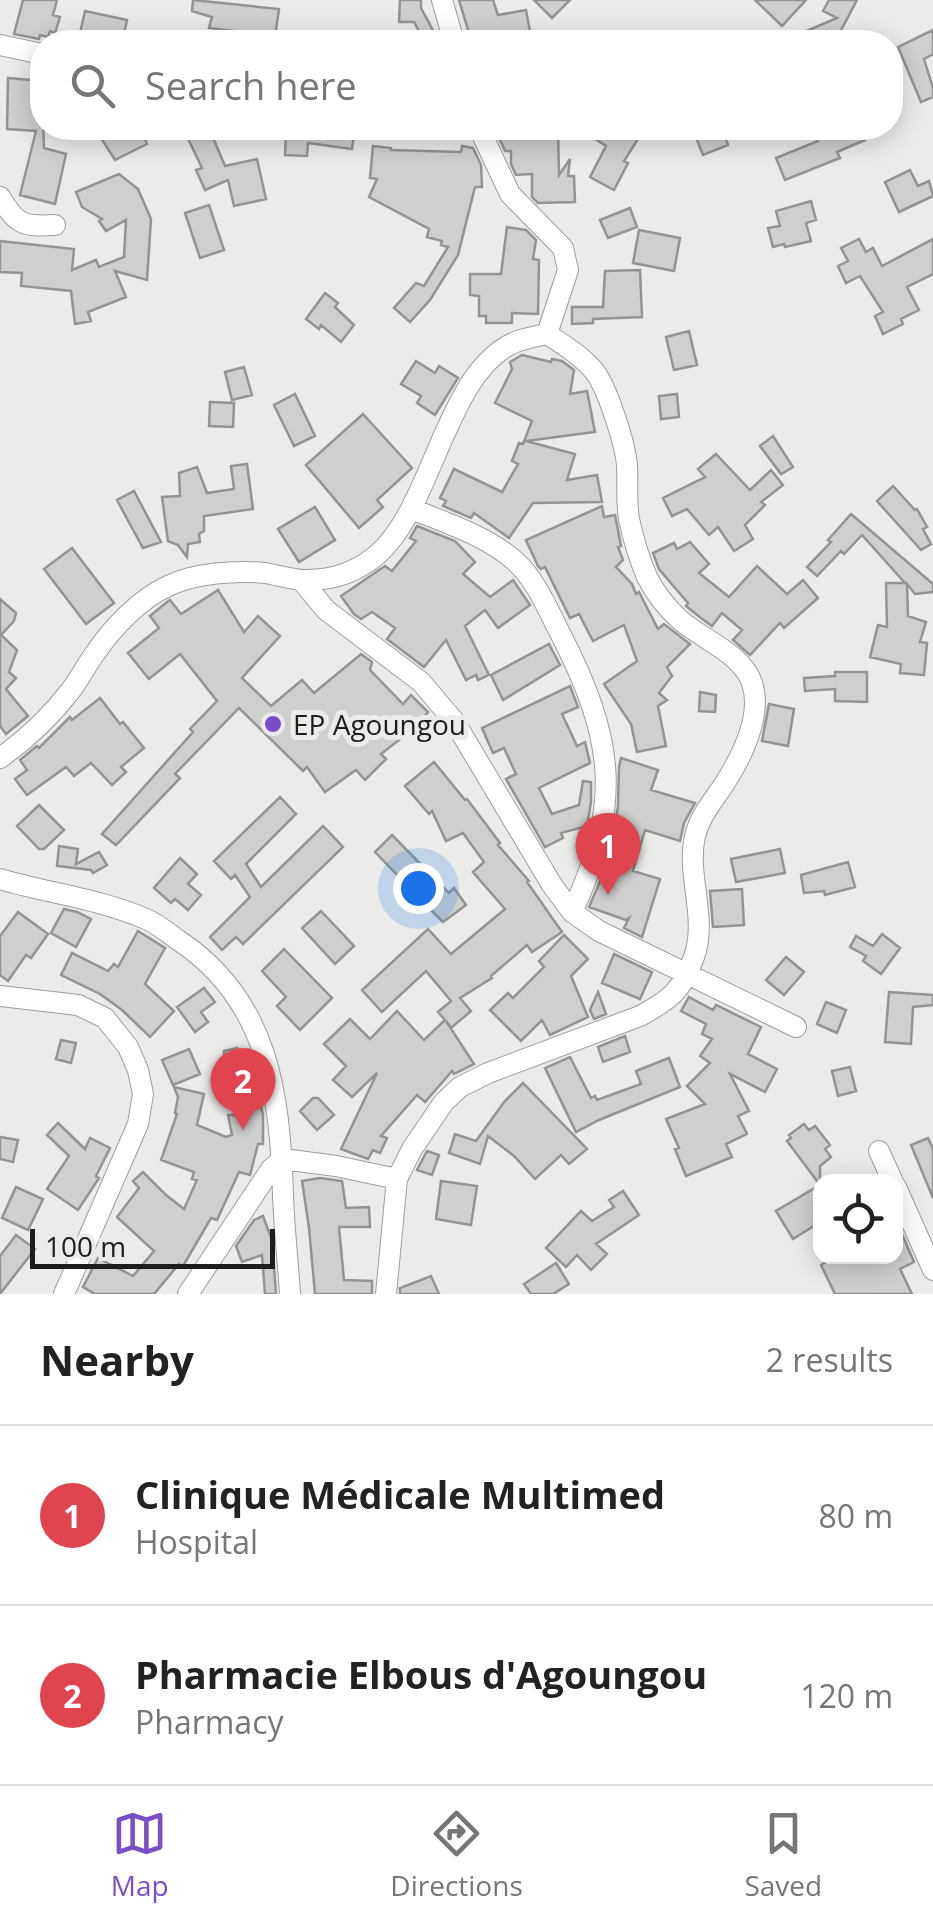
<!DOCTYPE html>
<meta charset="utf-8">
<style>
body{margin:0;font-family:"Open Sans",sans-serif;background:#f6f6f6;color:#222}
.controls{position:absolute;right:30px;bottom:30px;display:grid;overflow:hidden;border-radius:20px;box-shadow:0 5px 25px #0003}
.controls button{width:90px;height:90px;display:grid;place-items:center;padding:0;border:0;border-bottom:2px solid #e0e0e0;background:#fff;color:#222;font:50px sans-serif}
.scale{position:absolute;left:30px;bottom:25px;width:245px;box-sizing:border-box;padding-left:10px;border:5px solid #1c1d1c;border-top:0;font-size:28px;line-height:35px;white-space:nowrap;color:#1c1d1c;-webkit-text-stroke:8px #ebece9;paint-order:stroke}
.you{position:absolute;left:418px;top:888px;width:35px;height:35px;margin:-25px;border:8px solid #fff;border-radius:50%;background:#1a73e8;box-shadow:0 0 0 15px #1a73e833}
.badge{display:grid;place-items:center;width:65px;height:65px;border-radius:50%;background:#7a4ec6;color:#fff;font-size:32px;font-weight:700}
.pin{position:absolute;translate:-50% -82px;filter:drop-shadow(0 2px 5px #0008)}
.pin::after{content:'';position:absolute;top:52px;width:35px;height:30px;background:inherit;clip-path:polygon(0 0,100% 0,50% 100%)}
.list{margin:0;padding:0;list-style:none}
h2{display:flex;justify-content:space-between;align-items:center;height:130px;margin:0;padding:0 40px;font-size:42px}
h2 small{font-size:32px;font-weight:400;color:#767676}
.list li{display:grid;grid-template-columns:65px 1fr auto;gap:30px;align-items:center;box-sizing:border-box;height:180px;padding:0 40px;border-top:2px solid #e0e0e0}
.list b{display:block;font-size:38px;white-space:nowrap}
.list p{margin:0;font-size:32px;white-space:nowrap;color:#767676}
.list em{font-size:32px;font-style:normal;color:#767676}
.icon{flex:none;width:55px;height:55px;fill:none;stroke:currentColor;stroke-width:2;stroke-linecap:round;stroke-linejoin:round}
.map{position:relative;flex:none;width:933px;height:1294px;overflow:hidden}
.search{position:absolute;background:#fff;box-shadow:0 5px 25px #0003;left:30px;right:30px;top:30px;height:110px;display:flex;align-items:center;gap:25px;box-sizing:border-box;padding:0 35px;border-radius:40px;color:#767676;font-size:38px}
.sheet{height:490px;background:#fff}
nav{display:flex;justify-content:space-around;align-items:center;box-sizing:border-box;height:140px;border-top:2px solid #e0e0e0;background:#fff;font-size:28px;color:#767676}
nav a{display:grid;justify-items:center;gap:5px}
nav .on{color:#7a4ec6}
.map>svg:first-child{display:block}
</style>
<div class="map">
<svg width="933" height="1294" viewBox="0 0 933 1294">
<rect width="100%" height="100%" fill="#ebece9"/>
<path fill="#cfd0cd" stroke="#939491" stroke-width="2.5" d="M 23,0 L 57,0 L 53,15 L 60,17 L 55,33 L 50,31 L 48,37 L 40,35 L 39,39 L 14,34 Z
M 193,0 L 279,9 L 275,36 L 209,28 L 212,17 L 192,11 Z
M 400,0 L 421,0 L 421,8 L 436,36 L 425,42 L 414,22 L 399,22 Z
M 459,0 L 493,0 L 498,15 L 526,10 L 532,42 L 499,42 L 497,32 L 471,40 Z
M 534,0 L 570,0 L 552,18 Z
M 755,0 L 806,0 L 782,26 Z
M 829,0 L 857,0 L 838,36 L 841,42 L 781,42 L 837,18 L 823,11 Z
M 85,11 L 127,20 L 122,42 L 78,42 Z
M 933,30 L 933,54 L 924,59 L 933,88 L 933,97 L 921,102 L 898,47 Z
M 8,78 L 42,81 L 44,148 L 66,154 L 55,204 L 20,195 L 36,131 L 7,129 Z
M 113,128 L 150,128 L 143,135 L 147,144 L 115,160 L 99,135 Z
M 183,128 L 209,128 L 225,166 L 257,159 L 266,199 L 234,206 L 228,180 L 205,190 L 196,170 L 202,168 Z
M 292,128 L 312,128 L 354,135 L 352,149 L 308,143 L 307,156 L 285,155 L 286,133 L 290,133 Z
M 495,128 L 558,128 L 559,175 L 570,159 L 568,176 L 574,176 L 575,202 L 538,203 L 532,197 L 532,174 L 516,175 L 511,164 L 511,151 L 505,151 Z
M 578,128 L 645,128 L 624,161 L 628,163 L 614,190 L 590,177 L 606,146 Z
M 715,128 L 722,128 L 728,145 L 703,155 L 695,135 Z
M 812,128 L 860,128 L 865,140 L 837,152 L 840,158 L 785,180 L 776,158 L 818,141 Z
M 373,146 L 391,148 L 391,150 L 461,152 L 462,146 L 473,148 L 481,165 L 482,187 L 475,187 L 458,255 L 430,300 L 410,322 L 394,308 L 416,283 L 424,286 L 448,247 L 441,245 L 442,241 L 427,237 L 429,229 L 369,197 L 377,179 L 370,178 Z
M 910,170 L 918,186 L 929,181 L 933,196 L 899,212 L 885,182 Z
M 119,174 L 138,189 L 151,219 L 147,280 L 115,271 L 126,297 L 88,312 L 91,321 L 75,324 L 71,291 L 21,286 L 22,273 L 0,272 L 0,241 L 74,249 L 72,270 L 96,260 L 99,267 L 124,257 L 126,220 L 106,231 L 99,221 L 102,219 L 82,207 L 76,192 Z
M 811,201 L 816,220 L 806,223 L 811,241 L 785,247 L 784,244 L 773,247 L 768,228 L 780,226 L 776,211 Z
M 209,205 L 224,250 L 200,258 L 185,213 Z
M 630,208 L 637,227 L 608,238 L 600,220 Z
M 507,227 L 526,230 L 536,240 L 533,259 L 539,260 L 538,314 L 512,313 L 512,323 L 486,323 L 486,316 L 479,316 L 479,296 L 470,295 L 470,274 L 501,274 Z
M 639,230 L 680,238 L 674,271 L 633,263 Z
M 859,239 L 866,252 L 873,248 L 882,266 L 933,239 L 933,274 L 907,287 L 919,310 L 901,319 L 903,324 L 883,334 L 875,316 L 883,312 L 860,276 L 846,283 L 838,266 L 848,261 L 841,248 Z
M 640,270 L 642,317 L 593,319 L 593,323 L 572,324 L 572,307 L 603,307 L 605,271 Z
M 325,293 L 338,303 L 335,307 L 354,325 L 341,342 L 321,325 L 319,329 L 306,319 Z
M 689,331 L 697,365 L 674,370 L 666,337 Z
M 522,355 L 551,362 L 552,359 L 562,361 L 574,370 L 570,394 L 587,391 L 595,432 L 526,441 L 575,454 L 567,480 L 597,475 L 602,502 L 533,503 L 509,538 L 474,513 L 471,518 L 443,506 L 446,501 L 440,498 L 454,469 L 502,492 L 518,464 L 512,461 L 519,443 L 523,444 L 532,421 L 495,403 L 512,369 L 510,362 Z
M 416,361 L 435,373 L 439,366 L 458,378 L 435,415 L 417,403 L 421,396 L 401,384 Z
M 244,367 L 252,395 L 232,400 L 225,372 Z
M 295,394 L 315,436 L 294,446 L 274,405 Z
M 677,394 L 679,417 L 661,419 L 659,396 Z
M 210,402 L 234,403 L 233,427 L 209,426 Z
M 363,414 L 412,468 L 377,500 L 383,507 L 359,528 L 306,465 Z
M 773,436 L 793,467 L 781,474 L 760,446 Z
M 716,454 L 750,490 L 771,470 L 783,485 L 761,502 L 765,505 L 745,525 L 753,539 L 734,551 L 718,527 L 709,535 L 687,509 L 672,516 L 663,498 L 705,477 L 698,469 Z
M 247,464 L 253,509 L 204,516 L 204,531 L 199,534 L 200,542 L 188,544 L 187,557 L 178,545 L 168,541 L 162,497 L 180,496 L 179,473 L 197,467 L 207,493 L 234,489 L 231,466 Z
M 893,486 L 915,510 L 917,509 L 927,527 L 923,529 L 931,544 L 921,550 L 877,501 Z
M 134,491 L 161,542 L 143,548 L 132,528 L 117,500 Z
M 602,506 L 604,517 L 615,515 L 621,546 L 618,547 L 623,560 L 616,567 L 632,584 L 636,594 L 639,592 L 658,629 L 664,624 L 690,644 L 667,667 L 672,676 L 659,693 L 667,700 L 658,706 L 666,746 L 637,752 L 631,724 L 604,684 L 637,661 L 624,625 L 593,641 L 579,614 L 570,618 L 545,567 L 541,569 L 538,566 L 526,540 Z
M 315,507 L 335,540 L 299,562 L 278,529 Z
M 851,514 L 933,584 L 933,592 L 915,594 L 907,584 L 908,616 L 926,622 L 920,642 L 927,643 L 924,675 L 900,673 L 901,664 L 870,657 L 878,625 L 887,627 L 886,583 L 905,583 L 862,535 L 844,554 L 841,551 L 817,576 L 807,567 L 831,542 L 828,540 Z
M 417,526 L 455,541 L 475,562 L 463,574 L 490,597 L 513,580 L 530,605 L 498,628 L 485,610 L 465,626 L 489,675 L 478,680 L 476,675 L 466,680 L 446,640 L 424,667 L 387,639 L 395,628 L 372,612 L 361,619 L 354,614 L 341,596 L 385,566 L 392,571 L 416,541 L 410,538 Z
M 690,542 L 709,564 L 699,573 L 729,597 L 757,566 L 787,594 L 803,580 L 818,598 L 784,628 L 780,623 L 750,655 L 733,640 L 742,630 L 722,613 L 712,626 L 701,618 L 686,606 L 688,603 L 659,569 L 653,553 L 674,543 L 677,549 Z
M 72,548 L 114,603 L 86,624 L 44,569 Z
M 218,590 L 244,632 L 258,616 L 280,636 L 242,678 L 271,706 L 302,680 L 314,693 L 361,654 L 372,662 L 370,670 L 403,704 L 411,695 L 428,712 L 413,729 L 381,754 L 386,759 L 365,780 L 356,770 L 325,792 L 307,767 L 303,771 L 239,708 L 175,774 L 180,778 L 116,845 L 102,834 L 193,732 L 190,729 L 217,701 L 180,654 L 149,679 L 128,653 L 159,628 L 150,616 L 167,602 L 170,600 L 181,614 Z
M 0,599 L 16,613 L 14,621 L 1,635 L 17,650 L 9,672 L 16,678 L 6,689 L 28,716 L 6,734 L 0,726 Z
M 549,644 L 560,665 L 503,700 L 491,675 Z
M 835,672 L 867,672 L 867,702 L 835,701 L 835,689 L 805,691 L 804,678 L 835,676 Z
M 570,686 L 578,707 L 562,714 L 577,746 L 585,742 L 590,763 L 539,788 L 552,814 L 579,805 L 583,781 L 591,782 L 591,802 L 587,826 L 561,833 L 563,838 L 545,847 L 506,779 L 516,774 L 504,748 L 493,753 L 482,728 Z
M 700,692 L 716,695 L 715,712 L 699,711 Z
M 100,698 L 120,724 L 123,722 L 144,748 L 121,767 L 126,772 L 112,785 L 91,763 L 74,776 L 66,767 L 27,795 L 15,779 L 27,770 L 20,760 L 37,746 L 39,748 L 70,717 L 72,720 Z
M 769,704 L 794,709 L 788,746 L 762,741 Z
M 621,758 L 658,770 L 651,790 L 695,803 L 684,823 L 680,841 L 645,830 L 633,871 L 660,879 L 642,937 L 624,928 L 629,918 L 626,920 L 589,907 L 602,877 L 613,840 L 618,806 L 619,767 Z
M 434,762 L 465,800 L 467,799 L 500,843 L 498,845 L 529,881 L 527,882 L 562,932 L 532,952 L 527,945 L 491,976 L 492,978 L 460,998 L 471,1011 L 451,1028 L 446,1021 L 474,1064 L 454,1074 L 452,1071 L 425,1102 L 417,1095 L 381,1136 L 387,1138 L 380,1153 L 373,1150 L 368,1159 L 341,1149 L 377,1073 L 352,1097 L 333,1080 L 346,1066 L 324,1044 L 350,1019 L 370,1039 L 397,1011 L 424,1040 L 445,1020 L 438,1012 L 451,1001 L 426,971 L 382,1012 L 362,990 L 428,929 L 451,954 L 505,909 L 473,872 L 484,862 L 463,833 L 446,841 L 432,811 L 429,814 L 405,786 Z
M 280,797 L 296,814 L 246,864 L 261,887 L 323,826 L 343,847 L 243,944 L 236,937 L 222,950 L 210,937 L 250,897 L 235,875 L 231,879 L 214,861 Z
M 39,805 L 64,830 L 44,849 L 39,849 L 17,826 Z
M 392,835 L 449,893 L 454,888 L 466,905 L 443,922 L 375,852 Z
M 59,846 L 78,849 L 76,864 L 99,852 L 107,865 L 93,873 L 91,870 L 57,866 Z
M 780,849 L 785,873 L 736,882 L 731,859 Z
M 180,858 L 197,874 L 188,884 L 201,895 L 188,910 L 175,899 L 171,903 L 154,888 Z
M 848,862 L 855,887 L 825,895 L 824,891 L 804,893 L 801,875 Z
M 742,889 L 744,925 L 713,927 L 710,891 Z
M 64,909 L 77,912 L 91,919 L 76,947 L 51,933 Z
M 321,911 L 354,946 L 335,964 L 302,928 Z
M 18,912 L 48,934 L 31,958 L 26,955 L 8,981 L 0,975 L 0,936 Z
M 138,931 L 165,948 L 145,984 L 174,1011 L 150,1037 L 122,1010 L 100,994 L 61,975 L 72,953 L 108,971 L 114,964 L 118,967 Z
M 882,934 L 900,948 L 881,974 L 863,961 L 866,956 L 850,947 L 856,936 L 873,946 Z
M 564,935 L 588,959 L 571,976 L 588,1017 L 550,1035 L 542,1020 L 521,1041 L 490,1010 L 508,993 L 513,998 L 544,967 L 539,961 Z
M 284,949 L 332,998 L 300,1030 L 277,1006 L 286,997 L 262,971 Z
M 614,954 L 652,972 L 640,999 L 602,983 Z
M 786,957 L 804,972 L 784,995 L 766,980 Z
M 204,988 L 215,1002 L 201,1012 L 208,1022 L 195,1032 L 177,1007 Z
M 598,992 L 606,1014 L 594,1019 L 590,1010 Z
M 889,992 L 933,995 L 933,1005 L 913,1007 L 911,1044 L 885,1042 Z
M 689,997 L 713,1010 L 716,1005 L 761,1027 L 748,1054 L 777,1069 L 765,1092 L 730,1074 L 749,1111 L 738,1116 L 747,1134 L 726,1144 L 732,1157 L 686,1176 L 675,1149 L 679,1148 L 666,1119 L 705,1104 L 687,1086 L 710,1063 L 700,1056 L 712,1039 L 702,1034 L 706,1024 L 681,1011 Z
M 826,1002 L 846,1010 L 837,1033 L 817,1024 Z
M 625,1036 L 630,1052 L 603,1062 L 598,1047 Z
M 61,1040 L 76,1043 L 71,1063 L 56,1059 Z
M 237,1048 L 241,1068 L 224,1071 L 224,1051 Z
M 189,1049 L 200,1074 L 173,1085 L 162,1060 Z
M 570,1057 L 591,1098 L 595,1096 L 597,1100 L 641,1084 L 636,1071 L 669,1058 L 680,1087 L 599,1120 L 576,1132 L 545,1068 Z
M 850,1067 L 856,1091 L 838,1096 L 832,1071 Z
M 523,1083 L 587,1149 L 569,1164 L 561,1155 L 535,1179 L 514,1156 L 488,1136 L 480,1164 L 449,1153 L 455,1134 L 476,1141 L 504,1102 Z
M 256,1085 L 263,1115 L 263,1144 L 258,1144 L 250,1175 L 239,1172 L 217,1220 L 211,1218 L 183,1266 L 179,1264 L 154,1294 L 95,1294 L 83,1287 L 98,1258 L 133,1276 L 154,1251 L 117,1217 L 139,1188 L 133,1181 L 143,1172 L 166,1195 L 184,1209 L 197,1180 L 192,1179 L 194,1172 L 161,1160 L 177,1114 L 175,1113 L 178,1097 L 174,1087 L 204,1094 L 197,1125 L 226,1137 L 232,1135 L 228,1115 L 242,1115 L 238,1089 Z
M 313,1098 L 318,1098 L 334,1115 L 317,1130 L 300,1111 Z
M 58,1123 L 85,1149 L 90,1138 L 110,1148 L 96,1176 L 99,1178 L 78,1210 L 47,1189 L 69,1156 L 47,1135 Z
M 804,1124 L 809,1130 L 815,1126 L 830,1145 L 825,1149 L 831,1157 L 820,1166 L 820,1185 L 787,1141 L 791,1138 L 789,1135 Z
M 0,1137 L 18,1140 L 13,1162 L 0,1159 Z
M 928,1138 L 933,1149 L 933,1198 L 911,1145 Z
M 427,1151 L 439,1155 L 432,1175 L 417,1170 Z
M 320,1178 L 342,1181 L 346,1208 L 369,1207 L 370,1227 L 339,1227 L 344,1280 L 372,1281 L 372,1294 L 315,1294 L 309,1228 L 302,1181 Z
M 441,1181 L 477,1186 L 471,1225 L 436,1219 Z
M 820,1185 L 820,1222 L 793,1239 L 776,1211 Z
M 16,1187 L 43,1199 L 28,1230 L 2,1218 Z
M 623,1191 L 639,1215 L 596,1244 L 607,1254 L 591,1270 L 577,1255 L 566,1267 L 546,1248 L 581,1211 L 592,1221 L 614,1207 L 609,1200 Z
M 263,1216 L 272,1240 L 276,1294 L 265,1294 L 262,1255 L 242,1262 L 236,1246 L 254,1220 Z
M 896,1220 L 914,1262 L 900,1269 L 912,1294 L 835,1294 L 821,1265 L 837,1256 L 896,1256 Z
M 16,1235 L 35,1249 L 0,1294 L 0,1256 Z
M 556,1263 L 569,1284 L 553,1294 L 531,1294 L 524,1284 Z
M 431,1276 L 439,1294 L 400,1294 L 400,1288 Z"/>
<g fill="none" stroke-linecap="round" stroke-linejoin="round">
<defs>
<path id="minor" d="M 442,0 L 454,42
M 0,45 L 42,54
M 479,128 L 510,194 L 563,248 L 568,270 L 547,334
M 0,197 C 17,224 21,227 55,225
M 412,509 C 446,523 487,536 515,561 C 536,580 547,608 560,633 C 614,738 623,803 572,912 L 599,931 L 796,1027
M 301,580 L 326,610 L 421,682 L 454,721 L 552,885 L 572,912
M 0,758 C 27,739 51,716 71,690 C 80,678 87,664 96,652 C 113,627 140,599 168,586 C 195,573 235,570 265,573 C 277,575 290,579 302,580 C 331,581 358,572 379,553 C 434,504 447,367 518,341 C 527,338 538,336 547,334 C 564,345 582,356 595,372 C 608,390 625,443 627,465 C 628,483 626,501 629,519 C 633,538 639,558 647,577 C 655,593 666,607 679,619 C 701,639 742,653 752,683 C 763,716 742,756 725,783 C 714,800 700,815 695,836 C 686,876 708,917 694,957 C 682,991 671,999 640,1016 L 488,1073 L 460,1087 L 444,1102 L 412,1149 L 397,1179 L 336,1166 L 283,1159 L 271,1169 L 188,1294
M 0,879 C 48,893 100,899 146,919 C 158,924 168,933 178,940 C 269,1000 280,1095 283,1195 C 284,1228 288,1261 290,1294
M 0,996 L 78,1005 L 105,1018 L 128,1047 L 138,1070 L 143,1094 L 138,1124 L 64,1294
M 879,1151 L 893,1182
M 896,1187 L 933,1270
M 386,1294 L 397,1179"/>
</defs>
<use href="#minor" stroke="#9d9e9b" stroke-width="22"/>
<use href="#minor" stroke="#fff" stroke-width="20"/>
</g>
<circle fill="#7a4ec6" stroke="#ebece9" stroke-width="4" cx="273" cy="724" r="10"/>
<g text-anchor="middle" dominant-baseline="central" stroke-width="10" stroke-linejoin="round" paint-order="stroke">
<g font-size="28" fill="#1c1d1c" stroke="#ebece9" text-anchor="start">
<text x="293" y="724">EP Agoungou</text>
</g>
</g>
</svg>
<div class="controls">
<button><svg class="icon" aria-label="locate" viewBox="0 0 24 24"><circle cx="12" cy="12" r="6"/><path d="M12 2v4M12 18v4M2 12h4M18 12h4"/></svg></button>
</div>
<div class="scale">100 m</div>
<div class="you"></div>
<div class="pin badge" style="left:608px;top:895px;background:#e0444e">1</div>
<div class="pin badge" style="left:243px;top:1130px;background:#e0444e">2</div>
<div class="search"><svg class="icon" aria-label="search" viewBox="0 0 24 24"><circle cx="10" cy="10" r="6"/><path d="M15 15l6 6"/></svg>Search here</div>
</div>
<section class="sheet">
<h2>Nearby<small>2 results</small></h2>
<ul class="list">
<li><span class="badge" style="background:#e0444e">1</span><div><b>Clinique Médicale Multimed</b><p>Hospital</p></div><em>80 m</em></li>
<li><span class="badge" style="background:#e0444e">2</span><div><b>Pharmacie Elbous d'Agoungou</b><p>Pharmacy</p></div><em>120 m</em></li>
</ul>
</section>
<nav>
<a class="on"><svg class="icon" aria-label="map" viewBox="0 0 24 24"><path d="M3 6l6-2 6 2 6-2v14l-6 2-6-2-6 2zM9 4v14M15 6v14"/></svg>Map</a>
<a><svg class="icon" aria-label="directions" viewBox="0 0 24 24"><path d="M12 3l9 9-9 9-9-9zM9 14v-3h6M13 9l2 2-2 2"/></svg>Directions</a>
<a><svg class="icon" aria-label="saved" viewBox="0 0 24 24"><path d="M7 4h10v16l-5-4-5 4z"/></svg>Saved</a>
</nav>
